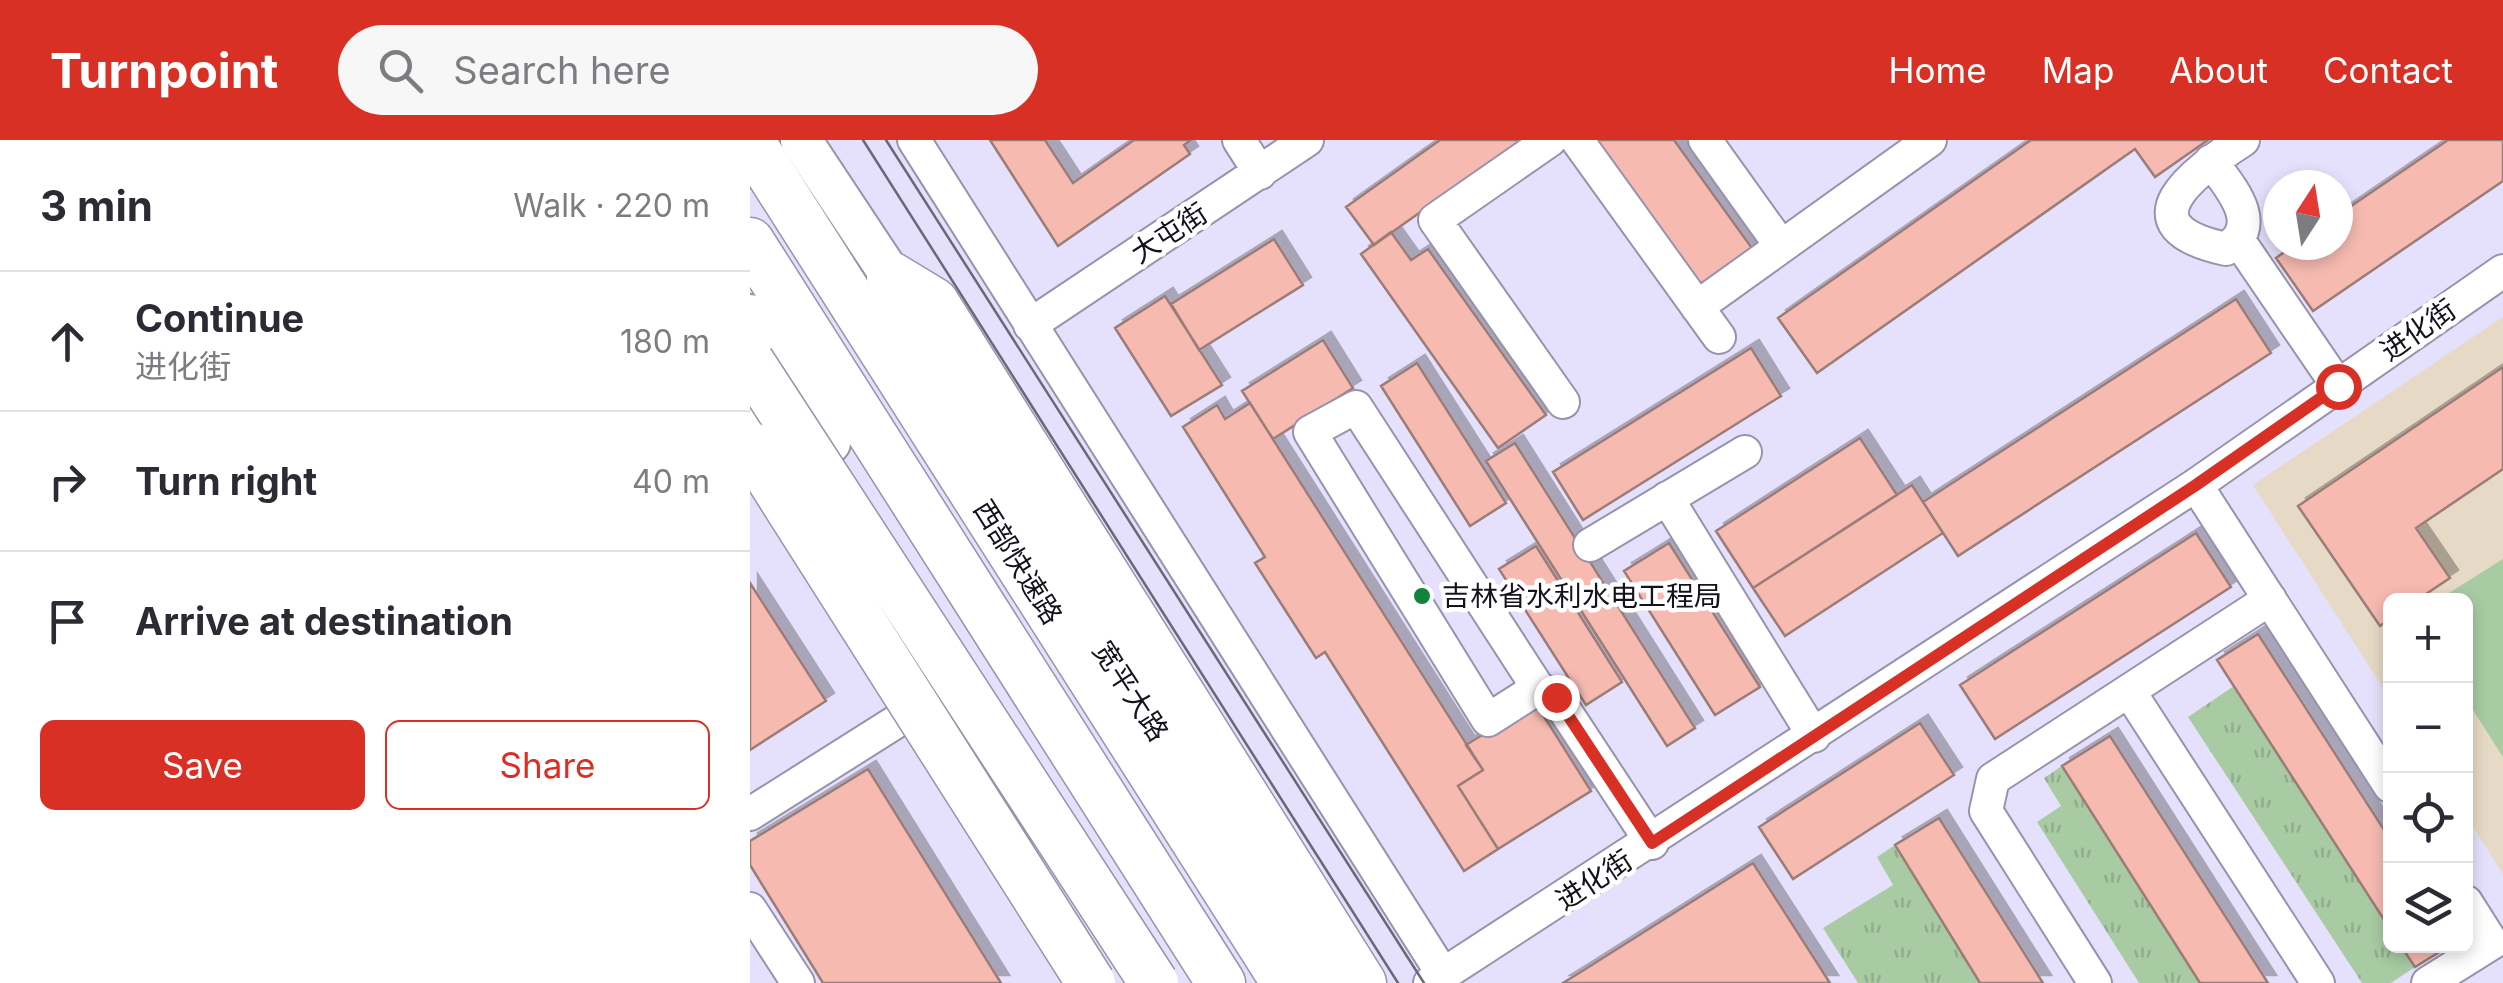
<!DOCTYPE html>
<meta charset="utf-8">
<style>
body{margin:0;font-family:Inter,"Noto Sans SC",sans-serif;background:#f7f7f7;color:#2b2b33}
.controls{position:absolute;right:30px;bottom:30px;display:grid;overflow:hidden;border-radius:15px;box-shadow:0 5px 15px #0003}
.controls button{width:90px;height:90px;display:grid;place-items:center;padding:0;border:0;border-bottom:2px solid #e1e1e2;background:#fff;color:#2b2b33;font:50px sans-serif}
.compass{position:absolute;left:1513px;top:30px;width:90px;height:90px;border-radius:50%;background:#fff;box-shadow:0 5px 15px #0003;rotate:12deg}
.stop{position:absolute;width:30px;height:30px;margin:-22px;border:8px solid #d93025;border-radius:50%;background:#fff}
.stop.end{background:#d93025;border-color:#fff;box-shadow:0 2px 10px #0008}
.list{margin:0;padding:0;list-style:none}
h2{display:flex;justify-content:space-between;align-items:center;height:130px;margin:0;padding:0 40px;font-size:42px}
h2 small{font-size:32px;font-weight:400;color:#7c7c81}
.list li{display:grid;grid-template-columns:65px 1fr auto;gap:30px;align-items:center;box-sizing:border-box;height:140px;padding:0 40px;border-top:2px solid #e1e1e2}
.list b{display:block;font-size:38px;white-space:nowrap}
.list p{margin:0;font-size:32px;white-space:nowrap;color:#7c7c81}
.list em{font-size:32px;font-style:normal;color:#7c7c81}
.actions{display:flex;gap:20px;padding:30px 40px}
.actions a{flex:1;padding:22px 0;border:2px solid #d93025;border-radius:15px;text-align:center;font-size:35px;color:#d93025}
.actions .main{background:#d93025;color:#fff}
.icon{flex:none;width:55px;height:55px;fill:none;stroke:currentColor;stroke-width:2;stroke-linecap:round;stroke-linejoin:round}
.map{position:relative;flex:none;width:1753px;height:843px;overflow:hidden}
header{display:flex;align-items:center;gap:60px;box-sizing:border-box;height:140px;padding:0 50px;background:#d93025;color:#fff}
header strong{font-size:48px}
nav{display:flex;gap:55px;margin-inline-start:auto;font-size:35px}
.search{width:700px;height:90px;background:#f7f7f7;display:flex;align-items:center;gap:25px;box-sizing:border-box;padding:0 35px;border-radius:55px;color:#7c7c81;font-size:38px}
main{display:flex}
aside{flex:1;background:#fff}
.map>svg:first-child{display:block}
</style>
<header>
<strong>Turnpoint</strong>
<div class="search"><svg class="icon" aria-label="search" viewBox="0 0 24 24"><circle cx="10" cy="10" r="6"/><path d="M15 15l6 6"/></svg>Search here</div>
<nav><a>Home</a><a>Map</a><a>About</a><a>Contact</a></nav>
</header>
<main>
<aside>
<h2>3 min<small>Walk · 220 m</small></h2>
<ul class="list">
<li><svg class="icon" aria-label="ahead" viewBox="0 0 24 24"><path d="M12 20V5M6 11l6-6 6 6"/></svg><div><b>Continue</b><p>进化街</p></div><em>180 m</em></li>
<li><svg class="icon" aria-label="right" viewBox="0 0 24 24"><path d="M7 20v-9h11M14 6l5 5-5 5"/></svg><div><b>Turn right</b></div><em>40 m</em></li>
<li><svg class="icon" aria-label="arrive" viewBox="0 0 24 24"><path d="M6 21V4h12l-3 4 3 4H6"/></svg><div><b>Arrive at destination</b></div></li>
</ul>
<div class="actions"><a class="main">Save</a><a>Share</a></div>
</aside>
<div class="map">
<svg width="1753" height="843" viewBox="0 0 1753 843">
<defs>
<pattern id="grass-tufts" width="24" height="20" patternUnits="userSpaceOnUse" patternTransform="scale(2.5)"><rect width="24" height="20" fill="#a8cba3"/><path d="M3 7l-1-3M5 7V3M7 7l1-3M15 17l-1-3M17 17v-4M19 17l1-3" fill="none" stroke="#90ad8c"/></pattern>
<filter id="shadow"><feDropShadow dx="8" dy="-8" stdDeviation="0" flood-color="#0004"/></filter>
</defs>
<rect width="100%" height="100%" fill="#e5e1fc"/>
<path fill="#e6d9c5" d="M 1753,177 L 1753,734 L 1716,676 L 1716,460 L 1640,460 L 1640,559 L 1503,345 Z"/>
<path fill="url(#grass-tufts)" d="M 1484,546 L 1640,789 L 1640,806 L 1651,806 L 1665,827 L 1641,843 L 1612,843 L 1438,577 Z
M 1312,626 L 1450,843 L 1389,843 L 1287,682 L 1311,666 L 1294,638 Z
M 1145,705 L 1230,843 L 1108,843 L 1073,788 L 1143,745 L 1127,717 Z"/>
<path fill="#a8cba3" d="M 1753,419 L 1753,617 L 1716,559 L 1716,460 L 1688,460 Z"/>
<path fill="#f6bab1" stroke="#9a7c78" stroke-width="2.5" filter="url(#shadow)" d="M 240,0 L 295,0 L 323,43 L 384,0 L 441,0 L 434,5 L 440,14 L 308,106 Z
M 690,0 L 772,0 L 624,105 L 596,67 Z
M 846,0 L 924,0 L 1004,111 L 952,148 Z
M 1281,0 L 1458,0 L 1405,37 L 1385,9 L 1067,233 L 1028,178 Z
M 1698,0 L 1753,0 L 1753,41 L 1563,171 L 1526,118 L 1544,105 L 1588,105 L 1588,75 Z
M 641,92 L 661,120 L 678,109 L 796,275 L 748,308 L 611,114 Z
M 524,99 L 553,145 L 449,210 L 421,164 Z
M 415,156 L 472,245 L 421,276 L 365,188 Z
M 1486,159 L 1521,213 L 1208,416 L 1173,362 Z
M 573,200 L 603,248 L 523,299 L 492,251 Z
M 1001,208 L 1031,256 L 833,380 L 803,332 Z
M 667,223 L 756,363 L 720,386 L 631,246 Z
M 1753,227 L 1753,329 L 1666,388 L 1700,438 L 1667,460 L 1640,460 L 1640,479 L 1630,486 L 1548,366 Z
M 500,263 L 733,630 L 708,646 L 748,709 L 714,731 L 575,512 L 566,518 L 505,423 L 515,417 L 433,287 L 467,265 L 475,279 Z
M 1110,298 L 1147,355 L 1003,448 L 966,391 Z
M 765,303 L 945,588 L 917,606 L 736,321 Z
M 1162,345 L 1193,393 L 1035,496 L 1003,448 Z
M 1446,393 L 1481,447 L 1245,599 L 1210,545 Z
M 919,403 L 1010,547 L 965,575 L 874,431 Z
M 786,406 L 872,542 L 836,565 L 749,429 Z
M 0,443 L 76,561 L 0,610 Z
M 1508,494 L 1640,699 L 1640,789 L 1467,520 Z
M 785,562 L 841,651 L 748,709 L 708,646 L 733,630 L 716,605 Z
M 1170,583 L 1204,635 L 1043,739 L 1009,687 Z
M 1360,596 L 1518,843 L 1450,843 L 1312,626 Z
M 118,629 L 251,843 L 73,843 L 0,725 L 0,701 Z
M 1189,678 L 1293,843 L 1230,843 L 1145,705 Z
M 1003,723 L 1080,843 L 813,843 L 837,828 Z
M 1651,806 L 1699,806 L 1665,827 Z"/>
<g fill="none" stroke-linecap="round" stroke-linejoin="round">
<defs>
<path id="minor" d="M 164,0 L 694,836
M 489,0 L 510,33
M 800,0 L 685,80 L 813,262
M 827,0 L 969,197
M 955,0 L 1031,106
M 1461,21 C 1480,47 1515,85 1476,109 C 1369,86 1445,31 1493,0
M 1489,101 L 1588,246
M 947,167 L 1180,0
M 280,185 L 557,0
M 0,270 L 32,320
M 1446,345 L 1640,646
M 917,358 L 1064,596
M 840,405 L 995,312
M 788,548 L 738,580 L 560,292 L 606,267 L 788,548 L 806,557 L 902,703
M 1379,551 L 1568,843
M 0,674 L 182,559
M 0,769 L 48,843
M 680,843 L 1446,345 L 1753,131
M 1345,843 L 1236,671 L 1243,639 L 1520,459
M 1678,843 L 1742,803 L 1716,762"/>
<path id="major" d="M 51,0 L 141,136 L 153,194 L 567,843
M 0,175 L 80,303"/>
<path id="highway" d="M 0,1 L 536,843
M 0,102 L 471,843
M 141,136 L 184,162 L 612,843"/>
</defs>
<use href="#minor" stroke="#9793ac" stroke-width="36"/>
<use href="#major" stroke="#9793ac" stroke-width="44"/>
<use href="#highway" stroke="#9793ac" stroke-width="51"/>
<use href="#minor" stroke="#fff" stroke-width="32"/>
<use href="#major" stroke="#fff" stroke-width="40"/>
<use href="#highway" stroke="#fff" stroke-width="48"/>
<path stroke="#6a6777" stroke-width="2.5" d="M 113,0 L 648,843
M 136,0 L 674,843"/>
<defs>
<path id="highway-bridge" d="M 0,222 L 404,843
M 0,306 L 341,843"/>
</defs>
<use href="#highway-bridge" stroke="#9793ac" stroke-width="51" stroke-linecap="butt"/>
<use href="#highway-bridge" stroke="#fff" stroke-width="48"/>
</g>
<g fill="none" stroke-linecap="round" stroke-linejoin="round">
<path stroke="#d93025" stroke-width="12" d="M 806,557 L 902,703 L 1446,345 L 1588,246"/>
</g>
<circle fill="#12833b" stroke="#fff" stroke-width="4" cx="672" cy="456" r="10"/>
<g text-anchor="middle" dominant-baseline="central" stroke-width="9" stroke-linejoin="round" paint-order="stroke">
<g font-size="28" fill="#14121b" stroke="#fff">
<text transform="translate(419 93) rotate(-33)">大屯街</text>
<text transform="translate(1668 190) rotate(-35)">进化街</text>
<text transform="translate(268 422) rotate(58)">西部快速路</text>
<text transform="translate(381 551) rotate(57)">宽平大路</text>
<text transform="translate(844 740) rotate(-33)">进化街</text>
</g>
<g font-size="28" fill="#14121b" stroke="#fff" text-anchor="start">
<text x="692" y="456">吉林省水利水电工程局</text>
</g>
</g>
</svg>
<div class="controls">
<button>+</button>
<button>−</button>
<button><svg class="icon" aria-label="locate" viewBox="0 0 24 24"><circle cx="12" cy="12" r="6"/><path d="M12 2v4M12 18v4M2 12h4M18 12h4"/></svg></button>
<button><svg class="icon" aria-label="layers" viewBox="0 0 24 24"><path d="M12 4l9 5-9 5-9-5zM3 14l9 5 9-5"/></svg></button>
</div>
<svg class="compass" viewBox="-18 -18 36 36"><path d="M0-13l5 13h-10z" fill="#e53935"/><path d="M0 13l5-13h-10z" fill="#7c7c81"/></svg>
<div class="stop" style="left:1588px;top:246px"></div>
<div class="stop end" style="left:806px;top:557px"></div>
</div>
</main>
